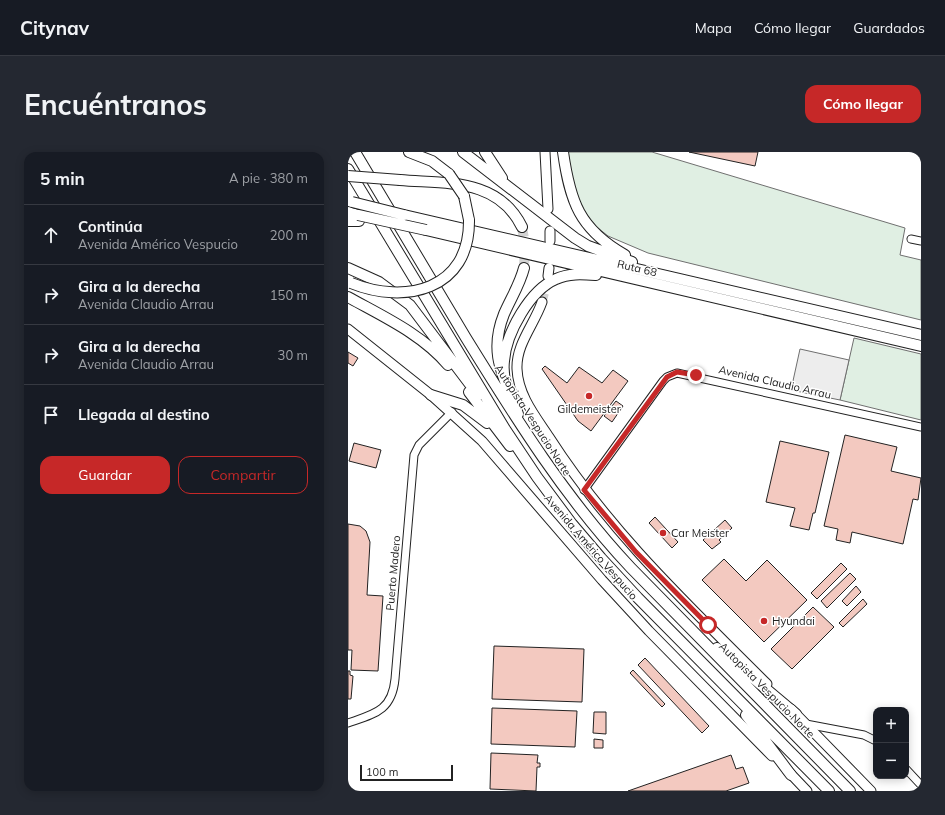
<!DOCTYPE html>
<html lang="es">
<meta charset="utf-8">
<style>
body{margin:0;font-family:Mulish,sans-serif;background:#242831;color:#f1f3f6}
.controls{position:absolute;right:12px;bottom:12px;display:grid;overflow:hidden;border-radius:8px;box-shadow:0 2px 10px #0003}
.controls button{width:36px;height:36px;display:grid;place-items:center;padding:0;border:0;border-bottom:1px solid #363941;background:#171b24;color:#f1f3f6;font:20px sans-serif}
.scale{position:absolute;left:12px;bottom:10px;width:93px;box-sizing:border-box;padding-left:4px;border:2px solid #222;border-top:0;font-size:11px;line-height:14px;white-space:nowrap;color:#222;-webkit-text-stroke:3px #fff;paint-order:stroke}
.stop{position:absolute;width:12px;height:12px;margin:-9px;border:3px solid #c62828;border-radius:50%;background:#fff}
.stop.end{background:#c62828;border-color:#fff;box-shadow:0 1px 4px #0008}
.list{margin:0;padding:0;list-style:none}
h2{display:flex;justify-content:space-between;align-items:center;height:52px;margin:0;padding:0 16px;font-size:17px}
h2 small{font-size:13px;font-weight:400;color:#9ea1a6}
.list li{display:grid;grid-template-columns:26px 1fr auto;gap:12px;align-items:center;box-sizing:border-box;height:60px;padding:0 16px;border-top:1px solid #363941}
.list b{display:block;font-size:15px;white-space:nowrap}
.list p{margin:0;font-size:13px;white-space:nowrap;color:#9ea1a6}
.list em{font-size:13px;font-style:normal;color:#9ea1a6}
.actions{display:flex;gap:8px;padding:12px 16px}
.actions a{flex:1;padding:9px 0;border:1px solid #c62828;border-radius:12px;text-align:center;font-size:14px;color:#c62828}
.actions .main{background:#c62828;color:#fff}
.icon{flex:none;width:22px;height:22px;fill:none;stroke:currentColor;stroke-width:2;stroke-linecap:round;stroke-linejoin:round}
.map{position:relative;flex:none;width:573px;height:639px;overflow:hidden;border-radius:12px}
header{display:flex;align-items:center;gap:24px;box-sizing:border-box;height:56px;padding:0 20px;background:#171b24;border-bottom:1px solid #363941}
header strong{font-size:19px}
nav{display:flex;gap:22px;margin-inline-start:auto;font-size:14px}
.intro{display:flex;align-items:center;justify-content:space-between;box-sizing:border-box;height:96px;padding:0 24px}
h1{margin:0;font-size:28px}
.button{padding:10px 18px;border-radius:12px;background:#c62828;color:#fff;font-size:14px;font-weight:700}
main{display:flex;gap:24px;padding:0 24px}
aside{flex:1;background:#171b24;border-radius:12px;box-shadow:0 2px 10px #0003}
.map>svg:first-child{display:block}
</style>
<header>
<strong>Citynav</strong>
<nav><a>Mapa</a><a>Cómo llegar</a><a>Guardados</a></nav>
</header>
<div class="intro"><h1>Encuéntranos</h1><a class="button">Cómo llegar</a></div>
<main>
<aside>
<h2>5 min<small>A pie · 380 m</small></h2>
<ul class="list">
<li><svg class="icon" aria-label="ahead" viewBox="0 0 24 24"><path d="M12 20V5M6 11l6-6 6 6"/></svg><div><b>Continúa</b><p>Avenida Américo Vespucio</p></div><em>200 m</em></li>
<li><svg class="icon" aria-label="right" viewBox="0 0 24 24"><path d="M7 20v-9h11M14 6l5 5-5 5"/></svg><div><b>Gira a la derecha</b><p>Avenida Claudio Arrau</p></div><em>150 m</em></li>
<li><svg class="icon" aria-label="right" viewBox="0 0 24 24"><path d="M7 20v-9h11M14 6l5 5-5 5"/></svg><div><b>Gira a la derecha</b><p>Avenida Claudio Arrau</p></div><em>30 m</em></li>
<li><svg class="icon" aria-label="arrive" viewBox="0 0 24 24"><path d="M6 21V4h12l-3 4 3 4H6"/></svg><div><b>Llegada al destino</b></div></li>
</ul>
<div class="actions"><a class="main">Guardar</a><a>Compartir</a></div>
</aside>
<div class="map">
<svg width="573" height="639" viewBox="0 0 573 639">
<rect width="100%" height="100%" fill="#fff"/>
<path fill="#e0efe3" stroke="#6f6f6f" d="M 219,0 L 304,0 L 557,76 L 552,103 L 573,108 L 573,168 L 300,101 L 260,84 L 245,72 L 227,45 Z
M 506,186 L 573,202 L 573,268 L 492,248 Z"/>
<path fill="#ededed" stroke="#6f6f6f" d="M 452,197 L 501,208 L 492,248 L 443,238 Z"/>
<path fill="#f3c9c0" stroke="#222" d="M 341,0 L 410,0 L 407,14 Z
M 0,200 L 10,206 L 5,214 L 0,211 Z
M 197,214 L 219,231 L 231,215 L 254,231 L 265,218 L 280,229 L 243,279 L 230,269 L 194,217 Z
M 268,249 L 275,254 L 264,270 L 256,264 Z
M 497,283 L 549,295 L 543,319 L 573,326 L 570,348 L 565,347 L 555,392 L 504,380 L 502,391 L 488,388 L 490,377 L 476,374 Z
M 432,289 L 481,300 L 467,361 L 465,361 L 461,378 L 442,374 L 447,356 L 418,350 Z
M 6,291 L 33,298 L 28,316 L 1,309 Z
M 307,365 L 330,390 L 324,396 L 301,371 Z
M 377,368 L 384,376 L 371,388 L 373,390 L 364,397 L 355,388 Z
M 0,372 L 12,374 L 18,379 L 22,390 L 19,443 L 35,444 L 30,519 L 3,518 L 4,498 L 0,498 Z
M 376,407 L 398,429 L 419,408 L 459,448 L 416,490 L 354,428 Z
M 493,411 L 499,417 L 469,447 L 463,441 Z
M 502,421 L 508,427 L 479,456 L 473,449 Z
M 508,434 L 513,440 L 499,454 L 494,449 Z
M 515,447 L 519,452 L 495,475 L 491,471 Z
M 465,455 L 486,475 L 444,517 L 423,497 Z
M 146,494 L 236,497 L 234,550 L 144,547 Z
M 297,506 L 361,574 L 354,581 L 290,513 Z
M 285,518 L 317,552 L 314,555 L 282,521 Z
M 0,519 L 2,519 L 2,523 L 5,524 L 3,547 L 0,547 Z
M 144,556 L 229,559 L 227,595 L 143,592 Z
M 246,560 L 258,560 L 258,582 L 245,581 Z
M 246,587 L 255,588 L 255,596 L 246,596 Z
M 143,601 L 190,603 L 189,611 L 192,611 L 192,615 L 189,615 L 188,639 L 142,637 Z
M 383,603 L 388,617 L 395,615 L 401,631 L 378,639 L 280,639 Z"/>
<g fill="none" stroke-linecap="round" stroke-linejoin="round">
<path stroke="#d3d3d3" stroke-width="9" stroke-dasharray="9 4.5" stroke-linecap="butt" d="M 194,150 L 200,128"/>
<path stroke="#d3d3d3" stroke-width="10" stroke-dasharray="10 5" stroke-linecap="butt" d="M 174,75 L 177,93 L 176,116"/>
<defs>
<path id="minor" d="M 563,87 L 573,89
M 236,338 L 315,229 L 319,225 L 329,221 L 573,275
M 0,571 C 26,562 44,559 47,527 L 66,303 L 71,293 L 104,260
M 458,572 L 516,583 L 528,589
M 558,617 L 573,633"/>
<path id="major" d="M 197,0 L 200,57
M 202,79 L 202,89
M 200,124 L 201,116
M 194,150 C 186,173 168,192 169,217 C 170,243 187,264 201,285 C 262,380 340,453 419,532
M 0,177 L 83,243 L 134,289 L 254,428 L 301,479 L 424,604
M 443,557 L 523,639
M 439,618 L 459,639"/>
<path id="highway" d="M 7,0 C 44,62 81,124 118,186 C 168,267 218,347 283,416 L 502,639
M 61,0 L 84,9 L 101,22
M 115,0 L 227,86 L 240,94 L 284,110
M 137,0 L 154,26
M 215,0 C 222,49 231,77 277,103
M 0,17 L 157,277 L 189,325 L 224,372 L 253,406 L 290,446 L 481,639
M 52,28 C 99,32 150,26 174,75
M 116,44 L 121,68
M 0,60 L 10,63
M 56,63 L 573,183
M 0,69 L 11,69
M 78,78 L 573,194
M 0,116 L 31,130 L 62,153 L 130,243
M 0,145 C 34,164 74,182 100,213
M 158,233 C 156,225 155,217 156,209 C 158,181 182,138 208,127 C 221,121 234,122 248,123
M 121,240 L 162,294
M 83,243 L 115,253 L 139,271
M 170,262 C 156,225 140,202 156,162 C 163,146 172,132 176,116
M 369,496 L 448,562
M 398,563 L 443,623"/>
</defs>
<use href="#minor" stroke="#222" stroke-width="9"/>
<use href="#major" stroke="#222" stroke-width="11"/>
<use href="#highway" stroke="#222" stroke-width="12"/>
<use href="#minor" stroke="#fff" stroke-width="7"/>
<use href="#major" stroke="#fff" stroke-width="9"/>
<use href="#highway" stroke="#fff" stroke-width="10"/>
<defs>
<path id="highway-bridge" d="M 101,22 L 116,44
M 0,24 L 52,28
M 4,50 L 56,63
M 10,63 L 78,78
M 3,131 C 57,153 122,138 121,68"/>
</defs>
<use href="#highway-bridge" stroke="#222" stroke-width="12" stroke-linecap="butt"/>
<use href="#highway-bridge" stroke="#fff" stroke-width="10"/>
</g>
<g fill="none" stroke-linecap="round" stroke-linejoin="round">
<path stroke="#c62828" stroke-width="5" d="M 348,223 L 329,220 L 319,225 L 236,338 L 288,400 L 360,473"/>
</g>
<g fill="#c62828" stroke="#fff" stroke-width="1.5">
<circle cx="241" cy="244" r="4"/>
<circle cx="315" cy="381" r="4"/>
<circle cx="416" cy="469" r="4"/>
</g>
<g text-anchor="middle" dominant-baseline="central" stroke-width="3" stroke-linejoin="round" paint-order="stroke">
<g font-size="11" fill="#222" stroke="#fff">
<text transform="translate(289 116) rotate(13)">Ruta 68</text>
<text transform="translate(427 230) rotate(13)">Avenida Claudio Arrau</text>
<text transform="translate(185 268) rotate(57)">Autopista Vespucio Norte</text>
<text transform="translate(243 395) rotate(49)">Avenida Américo Vespucio</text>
<text transform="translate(45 421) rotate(-85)">Puerto Madero</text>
<text transform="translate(419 538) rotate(45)">Autopista Vespucio Norte</text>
</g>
<g font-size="11" fill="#222" stroke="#fff" text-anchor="start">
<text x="241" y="257" text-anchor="middle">Gildemeister</text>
<text x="323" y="381">Car Meister</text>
<text x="424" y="469">Hyundai</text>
</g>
</g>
</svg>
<div class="controls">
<button>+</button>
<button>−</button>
</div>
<div class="scale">100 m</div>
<div class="stop" style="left:360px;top:473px"></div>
<div class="stop end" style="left:348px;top:223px"></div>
</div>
</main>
